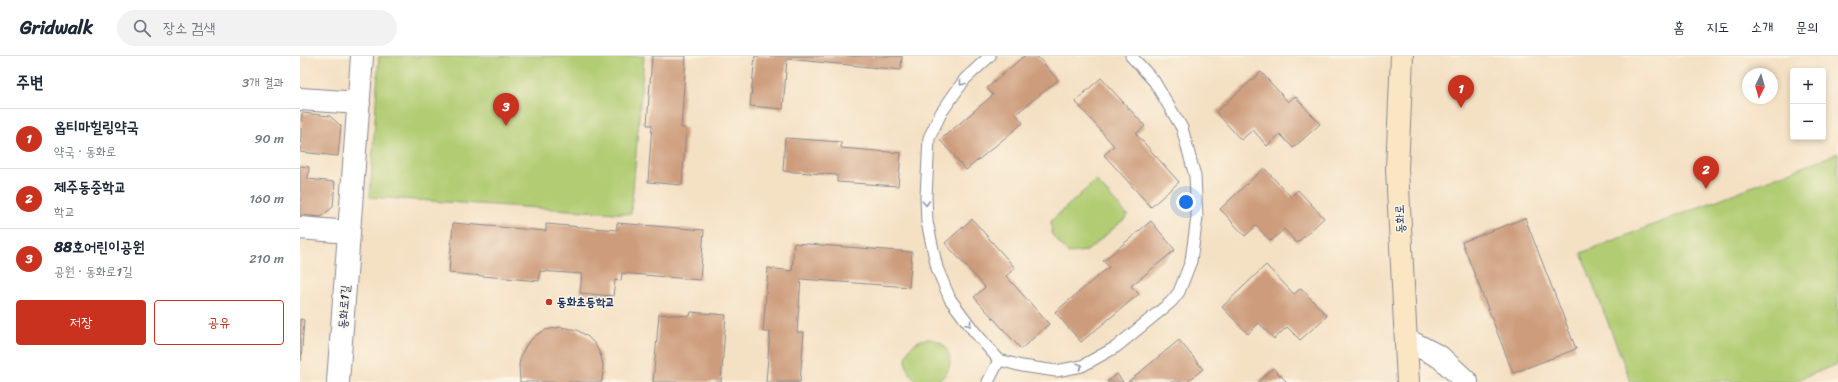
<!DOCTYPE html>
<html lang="ko">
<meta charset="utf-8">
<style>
body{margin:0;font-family:Sriracha,"Poor Story",sans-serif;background:#f2f2f3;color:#1f2937}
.controls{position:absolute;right:12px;top:12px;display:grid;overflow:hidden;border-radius:4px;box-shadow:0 2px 6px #0003}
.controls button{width:36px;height:36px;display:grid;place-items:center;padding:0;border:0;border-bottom:1px solid #e0e1e3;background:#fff;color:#1f2937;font:20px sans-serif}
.compass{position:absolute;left:1442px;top:12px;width:36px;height:36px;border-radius:50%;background:#fff;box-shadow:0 2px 6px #0003;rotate:185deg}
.you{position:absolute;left:886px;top:146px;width:14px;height:14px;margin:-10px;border:3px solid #fff;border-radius:50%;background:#1a73e8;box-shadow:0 0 0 6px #1a73e833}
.badge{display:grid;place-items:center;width:26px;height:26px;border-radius:50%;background:#c8321e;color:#fff;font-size:13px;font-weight:700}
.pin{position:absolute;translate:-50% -33px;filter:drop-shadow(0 1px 2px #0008)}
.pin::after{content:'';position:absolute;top:21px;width:14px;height:12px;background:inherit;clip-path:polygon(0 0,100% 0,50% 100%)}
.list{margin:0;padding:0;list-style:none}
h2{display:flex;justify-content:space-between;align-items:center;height:52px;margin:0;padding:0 16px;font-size:17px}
h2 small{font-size:13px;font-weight:400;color:#747a83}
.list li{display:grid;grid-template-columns:26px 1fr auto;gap:12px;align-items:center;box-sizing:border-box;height:60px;padding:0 16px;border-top:1px solid #e0e1e3}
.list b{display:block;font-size:15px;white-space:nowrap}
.list p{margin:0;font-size:13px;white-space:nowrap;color:#747a83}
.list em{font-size:13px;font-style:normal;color:#747a83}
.actions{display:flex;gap:8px;padding:12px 16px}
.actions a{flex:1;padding:9px 0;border:1px solid #c8321e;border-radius:4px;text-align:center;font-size:14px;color:#c8321e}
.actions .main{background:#c8321e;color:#fff}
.icon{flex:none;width:22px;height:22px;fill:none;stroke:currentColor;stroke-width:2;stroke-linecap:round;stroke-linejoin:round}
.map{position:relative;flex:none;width:1538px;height:326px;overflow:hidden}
header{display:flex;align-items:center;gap:24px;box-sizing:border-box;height:56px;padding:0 20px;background:#fff;border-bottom:1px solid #e0e1e3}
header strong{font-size:19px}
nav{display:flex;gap:22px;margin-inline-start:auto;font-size:14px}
.search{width:280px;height:36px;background:#f2f2f3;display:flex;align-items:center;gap:10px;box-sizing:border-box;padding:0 14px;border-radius:22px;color:#747a83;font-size:15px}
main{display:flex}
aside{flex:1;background:#fff}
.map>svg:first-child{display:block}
</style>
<header>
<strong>Gridwalk</strong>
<div class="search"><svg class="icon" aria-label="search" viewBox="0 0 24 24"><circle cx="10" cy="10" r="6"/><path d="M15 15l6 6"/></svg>장소 검색</div>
<nav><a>홈</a><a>지도</a><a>소개</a><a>문의</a></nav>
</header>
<main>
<aside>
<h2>주변<small>3개 결과</small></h2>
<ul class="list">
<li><span class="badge">1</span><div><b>옵티마힐링약국</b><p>약국 · 동화로</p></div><em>90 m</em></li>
<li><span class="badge">2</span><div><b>제주동중학교</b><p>학교</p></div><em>160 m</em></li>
<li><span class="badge">3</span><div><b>88호어린이공원</b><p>공원 · 동화로1길</p></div><em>210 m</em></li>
</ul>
<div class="actions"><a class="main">저장</a><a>공유</a></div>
</aside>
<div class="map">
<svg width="1538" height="326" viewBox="0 0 1538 326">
<rect width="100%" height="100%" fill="#fcf5e5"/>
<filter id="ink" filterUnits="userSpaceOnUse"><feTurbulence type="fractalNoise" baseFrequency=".025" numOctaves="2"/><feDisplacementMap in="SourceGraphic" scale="8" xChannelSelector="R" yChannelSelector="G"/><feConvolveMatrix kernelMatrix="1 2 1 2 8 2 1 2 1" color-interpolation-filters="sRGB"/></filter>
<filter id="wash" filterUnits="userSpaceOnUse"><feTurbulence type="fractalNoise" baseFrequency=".012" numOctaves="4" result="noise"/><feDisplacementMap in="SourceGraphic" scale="16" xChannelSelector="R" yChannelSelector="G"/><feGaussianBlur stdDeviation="0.9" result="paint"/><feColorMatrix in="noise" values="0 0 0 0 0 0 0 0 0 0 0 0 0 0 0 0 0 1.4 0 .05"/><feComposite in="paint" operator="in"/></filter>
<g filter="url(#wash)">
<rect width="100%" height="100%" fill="#f4e0c3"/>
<path fill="#b1cc72" stroke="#667e68" d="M 79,0 L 344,0 L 331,158 L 70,141 Z
M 1538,97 L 1538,308 L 1492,326 L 1331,326 L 1281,197 Z
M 796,124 L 828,160 L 787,195 L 768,197 L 752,179 L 751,165 Z
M606 305a22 22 0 1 1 44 0a22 22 0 1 1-44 0Z"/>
<g id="blocks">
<path fill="#cd9c7c" d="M 352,0 L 386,0 L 381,72 L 386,72 L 382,129 L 348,126 L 352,69 L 347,69 Z
M 455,0 L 602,0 L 601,14 L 487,3 L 483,53 L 450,50 Z
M 724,0 L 737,0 L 758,24 L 716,58 L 723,67 L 666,114 L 640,84 L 693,39 L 687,32 Z
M 961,16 L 988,46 L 995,40 L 1020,68 L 993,92 L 980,78 L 967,90 L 953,74 L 941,84 L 916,56 Z
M 801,22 L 845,70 L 836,78 L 879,126 L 851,151 L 804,99 L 814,90 L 775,45 Z
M 2,57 L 30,60 L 41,70 L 38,100 L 0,96 Z
M 485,82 L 541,86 L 541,92 L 601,97 L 598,130 L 537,126 L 537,119 L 483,115 Z
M 0,110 L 9,111 L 8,123 L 35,126 L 33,151 L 21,161 L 0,159 Z
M 964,112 L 991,141 L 998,134 L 1024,162 L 997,187 L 984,173 L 971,185 L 956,170 L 945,180 L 920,153 Z
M 1225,162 L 1276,293 L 1213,317 L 1162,186 Z
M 672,163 L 715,212 L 706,220 L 749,268 L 721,293 L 674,241 L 685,231 L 645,187 Z
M 851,165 L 875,194 L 831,230 L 839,238 L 781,286 L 755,256 L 809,211 L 803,205 Z
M 153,167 L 246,175 L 246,168 L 317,174 L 317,167 L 404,174 L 400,224 L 322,217 L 321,225 L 315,224 L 313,240 L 280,237 L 282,218 L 240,215 L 239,225 L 149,217 Z
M 494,187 L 612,196 L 609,231 L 501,223 L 497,276 L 504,276 L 500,326 L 466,326 L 470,276 L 463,276 L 468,212 L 492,215 Z
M 966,209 L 994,238 L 1001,232 L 1027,260 L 1000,284 L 987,271 L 974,283 L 959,267 L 948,278 L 922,251 Z
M 391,256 L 426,259 L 421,326 L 353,326 L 359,258 L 390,260 Z
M 0,263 L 4,264 L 1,305 L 0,305 Z
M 261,271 L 277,274 L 287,280 L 295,288 L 300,298 L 303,308 L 302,326 L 220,326 L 219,308 L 222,297 L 227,288 L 235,280 L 245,274 Z
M 879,284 L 903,313 L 887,326 L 828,326 Z
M 973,312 L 987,326 L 958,326 Z
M 817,318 L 823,326 L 807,326 Z"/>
</g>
</g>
<g filter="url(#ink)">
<use href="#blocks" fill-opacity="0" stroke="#888890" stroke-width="1"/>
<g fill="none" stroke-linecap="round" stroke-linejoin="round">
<defs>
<path id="lane" d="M 690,0 L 665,23 L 641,57 L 629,82 L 626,141 L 627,166 L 637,212 L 650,243 L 674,275 L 699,304 L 722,310 L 756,315 L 782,310 L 816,291 L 871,246 L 879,236 L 891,205 L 897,161 L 895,120 L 882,72 L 854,25 L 831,0
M 688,326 L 699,304"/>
<path id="street" d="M 0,43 L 59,47
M 0,172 L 49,176
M 1107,284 L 1140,301 L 1167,326
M 38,326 L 62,0"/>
<path id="secondary" d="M 1102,0 L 1097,113 L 1108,326"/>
</defs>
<use href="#lane" stroke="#888890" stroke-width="13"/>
<use href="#street" stroke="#888890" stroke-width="24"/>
<use href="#secondary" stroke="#888890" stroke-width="24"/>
<use href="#lane" stroke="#fff" stroke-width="11"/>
<use href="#street" stroke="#fff" stroke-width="22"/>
<use href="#secondary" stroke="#fbe6c4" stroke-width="22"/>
</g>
<defs><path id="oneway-chevron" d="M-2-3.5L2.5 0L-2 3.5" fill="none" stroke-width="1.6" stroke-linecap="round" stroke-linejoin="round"/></defs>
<g stroke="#8d97ae">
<use href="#oneway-chevron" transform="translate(662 27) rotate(127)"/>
<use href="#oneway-chevron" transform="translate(626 147) rotate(87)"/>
<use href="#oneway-chevron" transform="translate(669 268) rotate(53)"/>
<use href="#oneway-chevron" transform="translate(780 310) rotate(-18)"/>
</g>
</g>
<circle fill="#c8321e" stroke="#fcf5e5" stroke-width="1.5" cx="249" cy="246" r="4"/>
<g text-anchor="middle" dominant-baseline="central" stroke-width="3" stroke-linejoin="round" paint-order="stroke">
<g font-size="12" fill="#1b2f5e" stroke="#fcf5e5">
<text transform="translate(1100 163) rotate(-93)">동화로</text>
<text transform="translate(44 251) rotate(-86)">동화로1길</text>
</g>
<g font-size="12" font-weight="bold" fill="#1b2f5e" stroke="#fcf5e5" text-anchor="start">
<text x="257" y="246">동화초등학교</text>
</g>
</g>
</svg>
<div class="controls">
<button>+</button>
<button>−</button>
</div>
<svg class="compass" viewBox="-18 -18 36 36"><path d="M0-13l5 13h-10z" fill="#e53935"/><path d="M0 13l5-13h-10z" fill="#747a83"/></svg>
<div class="you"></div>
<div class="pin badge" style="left:1161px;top:52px">1</div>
<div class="pin badge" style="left:1406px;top:133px">2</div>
<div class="pin badge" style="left:206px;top:70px">3</div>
</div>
</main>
